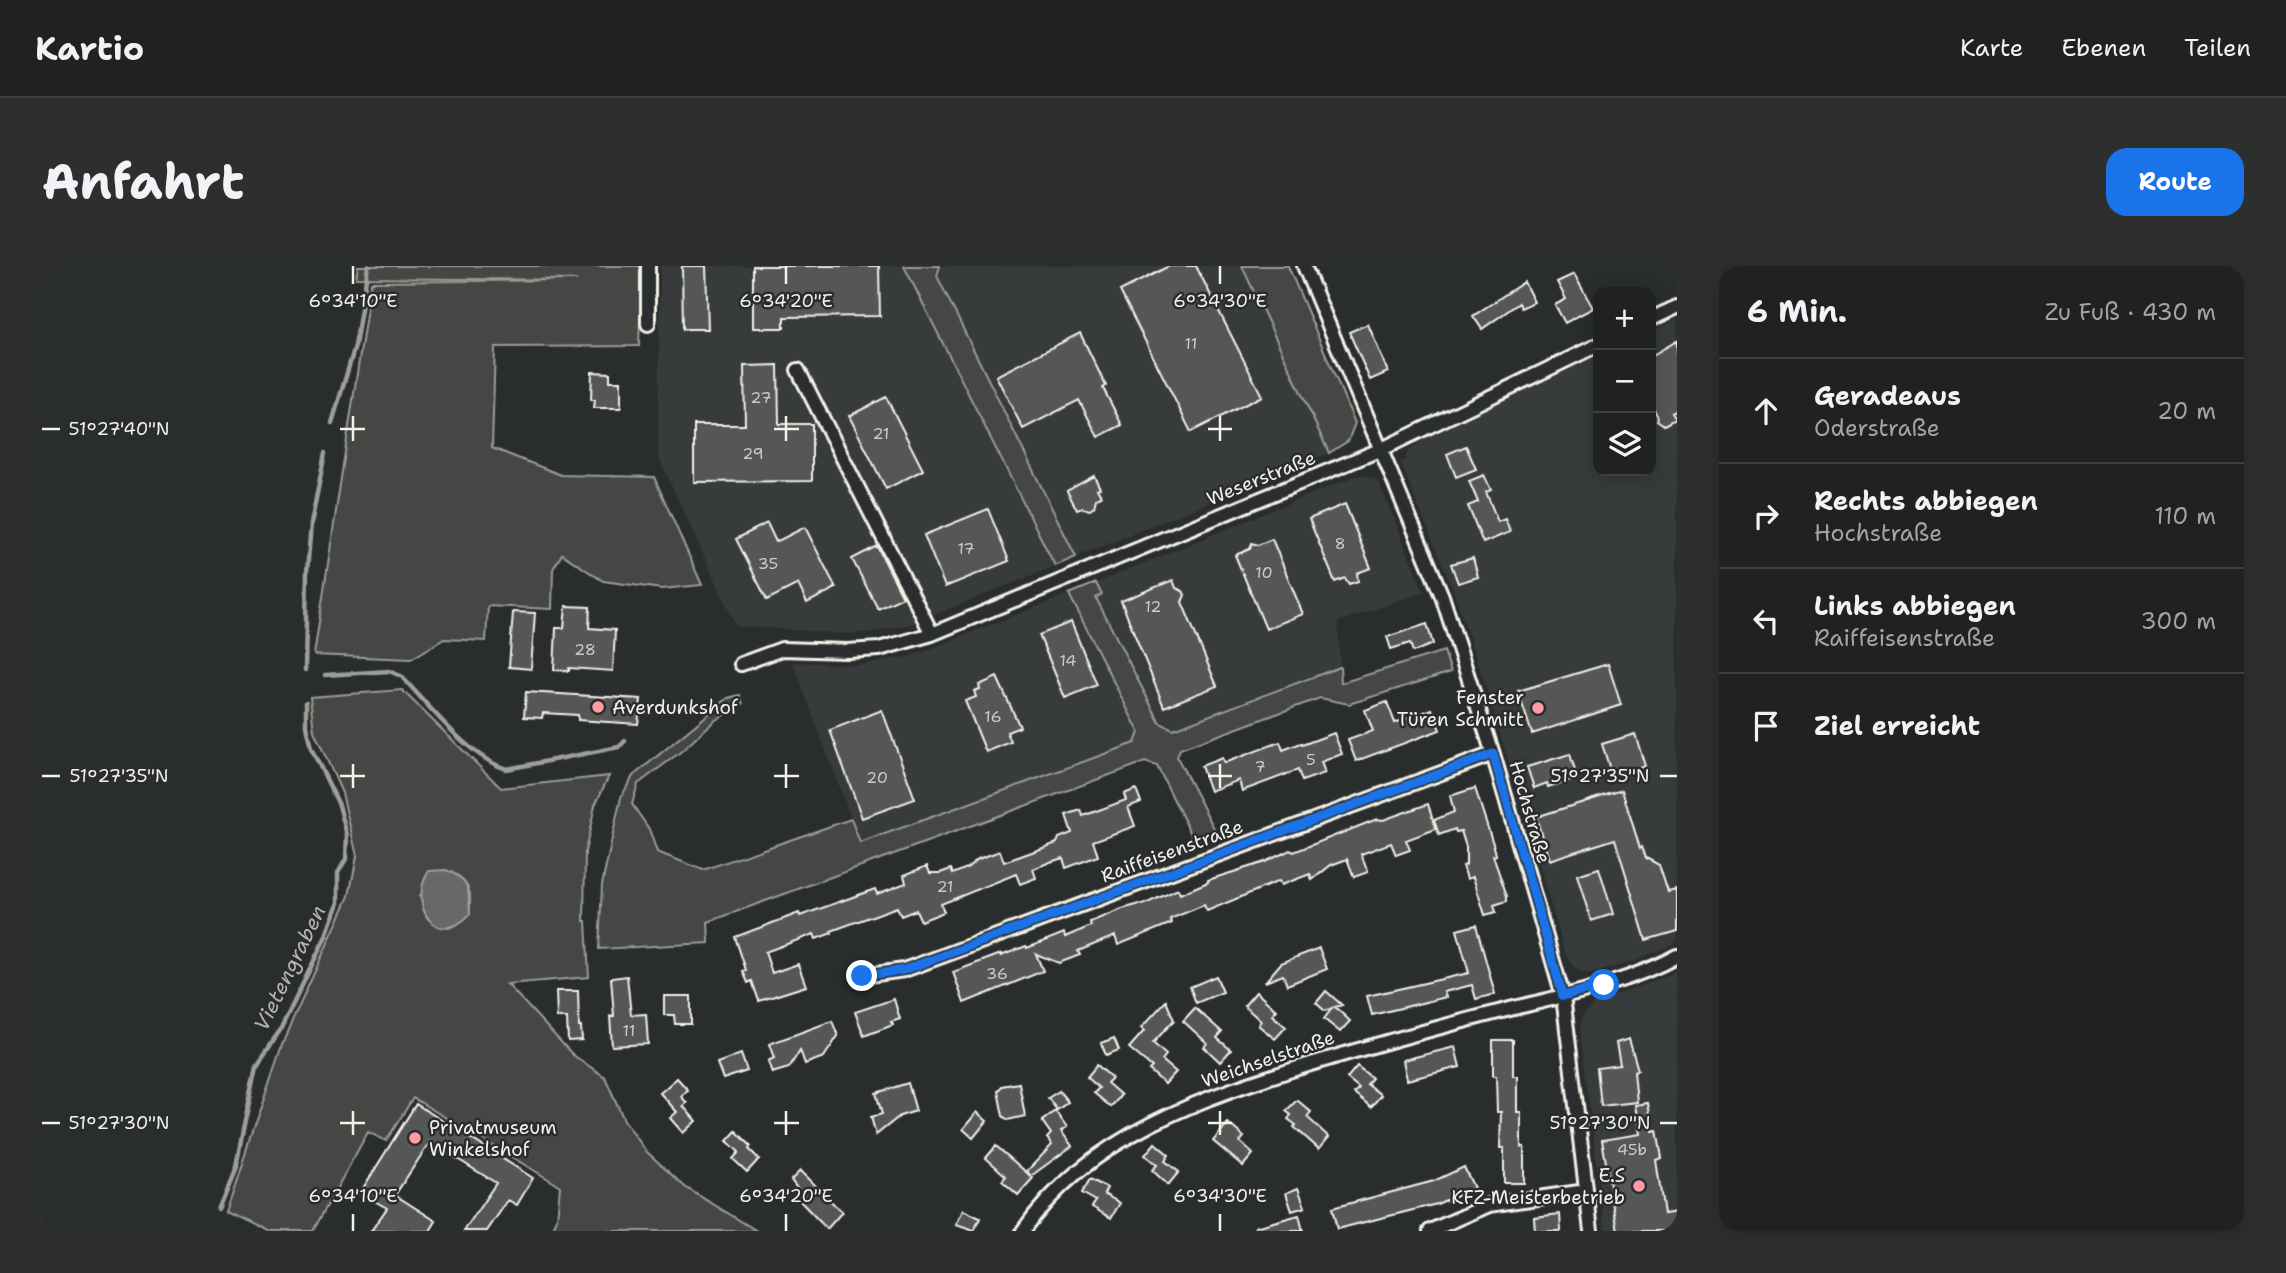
<!DOCTYPE html>
<html lang="de">
<meta charset="utf-8">
<style>
body{margin:0;font-family:"Shantell Sans",sans-serif;background:#2d2f2f;color:#f1f3f6}
.controls{position:absolute;right:21px;top:21px;display:grid;overflow:hidden;border-radius:14px;box-shadow:0 4px 18px #0003}
.controls button{width:63px;height:63px;display:grid;place-items:center;padding:0;border:0;border-bottom:2px solid #3d3f40;background:#202222;color:#f1f3f6;font:35px sans-serif}
.stop{position:absolute;width:21px;height:21px;margin:-16px;border:5px solid #1a73e8;border-radius:50%;background:#fff}
.stop.end{background:#1a73e8;border-color:#fff;box-shadow:0 2px 7px #0008}
.list{margin:0;padding:0;list-style:none}
h2{display:flex;justify-content:space-between;align-items:center;height:91px;margin:0;padding:0 28px;font-size:30px}
h2 small{font-size:23px;font-weight:400;color:#a2a4a5}
.list li{display:grid;grid-template-columns:46px 1fr auto;gap:21px;align-items:center;box-sizing:border-box;height:105px;padding:0 28px;border-top:2px solid #3d3f40}
.list b{display:block;font-size:26px;white-space:nowrap}
.list p{margin:0;font-size:23px;white-space:nowrap;color:#a2a4a5}
.list em{font-size:23px;font-style:normal;color:#a2a4a5}
.icon{flex:none;width:38px;height:38px;fill:none;stroke:currentColor;stroke-width:2;stroke-linecap:round;stroke-linejoin:round}
.map{position:relative;flex:none;width:1635px;height:965px;overflow:hidden;border-radius:21px}
header{display:flex;align-items:center;gap:42px;box-sizing:border-box;height:98px;padding:0 35px;background:#202222;border-bottom:2px solid #3d3f40}
header strong{font-size:33px}
nav{display:flex;gap:38px;margin-inline-start:auto;font-size:24px}
.intro{display:flex;align-items:center;justify-content:space-between;box-sizing:border-box;height:168px;padding:0 42px}
h1{margin:0;font-size:49px}
.button{padding:18px 32px;border-radius:21px;background:#1a73e8;color:#fff;font-size:24px;font-weight:700}
main{display:flex;gap:42px;padding:0 42px}
aside{flex:1;background:#202222;border-radius:21px;box-shadow:0 4px 18px #0003}
.map>svg:first-child{display:block}
</style>
<header>
<strong>Kartio</strong>
<nav><a>Karte</a><a>Ebenen</a><a>Teilen</a></nav>
</header>
<div class="intro"><h1>Anfahrt</h1><a class="button">Route</a></div>
<main>
<div class="map">
<svg width="1635" height="965" viewBox="0 0 1635 965">
<rect width="100%" height="100%" fill="#2a2d2e"/>
<filter id="ink" filterUnits="userSpaceOnUse"><feTurbulence type="fractalNoise" baseFrequency=".0143" numOctaves="2"/><feDisplacementMap in="SourceGraphic" scale="14" xChannelSelector="R" yChannelSelector="G"/><feConvolveMatrix kernelMatrix="1 2 1 2 8 2 1 2 1" color-interpolation-filters="sRGB"/></filter>
<g filter="url(#ink)">
<path fill="#373a3a" d="M 618,0 L 862,0 L 1013,300 L 870,358 L 830,366 L 805,368 L 694,360 L 616,190 Z
M 898,0 L 1200,0 L 1287,187 L 1034,291 L 895,10 Z
M 1635,53 L 1635,676 L 1593,695 L 1553,707 L 1543,707 L 1533,702 L 1527,695 L 1522,684 L 1446,427 L 1413,329 L 1358,196 L 1362,195 L 1366,185 L 1375,179 L 1373,175 L 1556,90 L 1556,205 L 1609,205 L 1609,65 Z
M 1321,209 L 1335,214 L 1339,221 L 1382,326 L 1296,356 L 1298,401 L 1131,463 L 1118,457 L 1054,332 L 1060,328 L 1054,317 L 1313,210 Z
M 1027,328 L 1097,466 L 1093,477 L 818,577 L 751,396 L 818,399 L 870,390 Z
M 1635,706 L 1635,965 L 1563,965 L 1538,762 L 1540,751 L 1551,738 Z"/>
<path fill="#444645" stroke="#9c9c96" stroke-width="2" fill-rule="evenodd" d="M 316,0 L 600,0 L 597,80 L 453,81 L 450,182 L 519,209 L 612,211 L 660,319 L 620,323 L 561,315 L 520,288 L 511,303 L 510,343 L 446,340 L 444,375 L 402,373 L 369,393 L 272,389 L 329,16 L 535,14 L 314,12 Z
M 862,0 L 898,0 L 895,10 L 1034,291 L 1013,300 Z
M 1200,0 L 1246,0 L 1313,157 L 1306,175 L 1287,187 Z
M 1054,317 L 1060,329 L 1054,332 L 1118,457 L 1131,463 L 1298,401 L 1299,417 L 1402,385 L 1409,406 L 1307,438 L 1278,432 L 1138,483 L 1135,491 L 1176,570 L 1154,578 L 1115,500 L 1103,496 L 666,656 L 667,677 L 557,683 L 560,619 L 579,531 L 591,510 L 686,432 L 698,429 L 701,438 L 672,455 L 641,484 L 596,518 L 590,538 L 607,563 L 615,586 L 661,604 L 809,553 L 818,577 L 1093,477 L 1097,466 L 1027,328 Z
M 360,424 L 459,522 L 567,510 L 553,539 L 543,586 L 542,655 L 544,655 L 547,711 L 465,718 L 531,789 L 563,811 L 582,854 L 604,885 L 643,921 L 715,965 L 510,965 L 515,953 L 518,920 L 371,832 L 344,875 L 326,866 L 271,965 L 227,965 L 184,944 L 240,778 L 307,630 L 315,590 L 300,527 L 272,465 L 268,431 ZM 425,619 L 428,628 L 428,648 L 407,662 C 383,658 383,650 378,629 Z"/>
<path fill="#676866" stroke="#9f9f9a" stroke-width="2" d="M 404,604 C 430,614 426,624 428,648 C 394,685 365,638 387,605 Z"/>
<g fill="none" stroke-linecap="round" stroke-linejoin="round">
<path stroke="#9f9f9a" stroke-width="4.5" d="M 290,157 L 313,80 L 326,0
M 263,404 L 265,306 L 269,258 L 283,187
M 283,409 L 347,405 L 359,410 C 387,439 427,492 465,503 L 577,481 L 583,475
M 177,940 L 194,899 L 215,798 L 239,763 L 283,672 L 296,637 L 296,607 L 304,593 L 305,569 L 297,539 L 269,482 L 264,459 L 264,436"/>
</g>
<path fill="#555756" stroke="#f4f1e8" stroke-width="2" d="M 640,0 L 664,0 L 666,63 L 641,63 Z
M 711,0 L 837,0 L 838,50 L 742,51 L 742,62 L 711,62 Z
M 1127,0 L 1154,0 L 1220,130 L 1149,166 L 1078,25 Z
M 1532,8 L 1551,42 L 1523,57 L 1513,39 L 1524,33 L 1515,16 Z
M 1482,16 L 1492,36 L 1479,42 L 1477,37 L 1440,63 L 1431,50 Z
M 1326,58 L 1346,106 L 1328,114 L 1307,66 Z
M 1038,67 L 1064,120 L 1061,122 L 1080,159 L 1056,171 L 1037,134 L 981,163 L 954,110 Z
M 1635,75 L 1635,144 L 1629,147 L 1633,153 L 1622,159 L 1615,154 L 1616,151 L 1609,138 L 1609,90 Z
M 736,99 L 737,158 L 770,158 L 770,215 L 652,216 L 652,159 L 703,159 L 702,100 Z
M 550,106 L 568,107 L 568,115 L 579,115 L 579,142 L 552,142 L 553,134 L 549,134 Z
M 844,131 L 881,204 L 844,223 L 807,150 Z
M 1424,180 L 1434,203 L 1414,211 L 1405,188 Z
M 1442,209 L 1449,224 L 1444,226 L 1456,256 L 1463,253 L 1468,266 L 1441,277 L 1426,240 L 1436,236 L 1427,215 Z
M 1052,210 L 1058,222 L 1055,223 L 1059,230 L 1054,233 L 1052,241 L 1048,244 L 1040,242 L 1035,244 L 1025,225 Z
M 1303,238 L 1329,302 L 1315,307 L 1316,315 L 1307,318 L 1303,312 L 1293,316 L 1267,253 Z
M 946,243 L 967,295 L 903,321 L 882,269 Z
M 725,257 L 734,276 L 763,261 L 794,322 L 765,337 L 756,318 L 725,334 L 694,273 Z
M 1230,273 L 1261,348 L 1224,363 L 1193,289 L 1208,283 L 1210,277 L 1216,279 Z
M 835,280 L 861,331 L 836,343 L 810,293 Z
M 1431,292 L 1436,311 L 1416,317 L 1409,298 Z
M 1131,314 L 1134,322 L 1141,325 L 1143,329 L 1140,336 L 1175,420 L 1122,441 L 1079,335 Z
M 524,340 L 548,341 L 547,362 L 573,364 L 571,405 L 527,402 L 527,405 L 512,404 L 514,362 L 522,362 Z
M 471,346 L 493,347 L 489,403 L 467,401 Z
M 1029,356 L 1055,419 L 1023,432 L 997,369 Z
M 1385,358 L 1391,378 L 1371,386 L 1368,377 L 1349,383 L 1345,371 Z
M 1566,398 L 1579,439 L 1490,468 L 1476,425 Z
M 955,411 L 978,461 L 965,466 L 969,476 L 944,486 L 923,435 L 934,431 L 932,425 L 938,423 L 937,419 Z
M 484,426 L 599,433 L 596,458 L 536,454 L 536,449 L 501,447 L 500,452 L 482,451 Z
M 1345,436 L 1353,457 L 1390,443 L 1398,464 L 1314,495 L 1306,474 L 1331,465 L 1323,444 Z
M 840,444 L 873,533 L 820,552 L 788,464 Z
M 1292,467 L 1300,488 L 1279,496 L 1283,507 L 1260,515 L 1256,504 L 1200,525 L 1197,514 L 1168,525 L 1159,500 L 1180,492 L 1182,497 L 1238,476 L 1241,484 L 1259,477 L 1260,479 Z
M 1593,468 L 1603,500 L 1570,510 L 1560,478 Z
M 1528,488 L 1535,512 L 1506,521 L 1505,517 L 1492,522 L 1485,501 Z
M 1433,522 L 1453,584 L 1454,589 L 1451,590 L 1465,630 L 1465,635 L 1452,639 L 1454,646 L 1443,649 L 1431,611 L 1425,613 L 1421,600 L 1424,599 L 1424,581 L 1419,565 L 1414,566 L 1413,563 L 1397,569 L 1392,554 L 1412,546 L 1408,530 Z
M 1094,523 L 1099,536 L 1086,541 L 1093,560 L 1051,575 L 1056,590 L 1024,602 L 1021,592 L 1008,596 L 991,603 L 994,612 L 978,618 L 974,608 L 899,638 L 902,646 L 879,655 L 874,644 L 859,650 L 855,641 L 789,665 L 790,667 L 774,673 L 772,668 L 723,686 L 730,707 L 756,698 L 764,720 L 717,735 L 710,715 L 706,717 L 701,705 L 704,704 L 693,671 L 757,647 L 758,650 L 833,623 L 835,628 L 864,617 L 862,609 L 885,600 L 888,607 L 898,607 L 909,603 L 911,608 L 925,602 L 936,593 L 958,585 L 962,596 L 1015,577 L 1017,572 L 1030,567 L 1024,549 L 1039,544 L 1041,550 L 1084,534 L 1082,528 Z
M 1580,524 L 1598,582 L 1600,581 L 1604,592 L 1617,599 L 1626,626 L 1635,624 L 1635,665 L 1604,674 L 1573,573 L 1507,594 L 1494,551 Z
M 1386,538 L 1394,563 L 1364,574 L 1368,584 L 1354,589 L 1349,577 L 1319,588 L 1326,606 L 1312,611 L 1305,593 L 1289,599 L 1270,614 L 1268,608 L 1239,619 L 1237,615 L 1165,645 L 1162,639 L 1128,653 L 1130,657 L 1076,679 L 1073,670 L 1036,685 L 1038,689 L 1017,697 L 994,688 L 1001,705 L 922,737 L 911,706 L 959,688 L 959,690 L 984,680 L 985,682 L 1022,667 L 1023,671 L 1049,660 L 1048,656 L 1080,643 L 1098,638 L 1101,639 L 1136,623 L 1138,628 L 1166,616 L 1166,614 L 1223,596 L 1248,584 L 1252,586 L 1335,553 L 1341,554 Z
M 1557,602 L 1571,648 L 1549,655 L 1535,609 Z
M 1434,659 L 1453,728 L 1434,733 L 1430,719 L 1402,726 L 1404,731 L 1330,749 L 1325,730 L 1427,707 L 1415,664 Z
M 1277,682 L 1285,703 L 1245,719 L 1241,709 L 1223,716 L 1239,697 Z
M 585,710 L 589,749 L 604,748 L 606,778 L 570,780 L 568,750 L 572,750 L 569,712 Z
M 1174,710 L 1181,726 L 1154,737 L 1148,721 Z
M 514,725 L 536,725 L 537,761 L 539,761 L 540,774 L 526,775 L 525,752 L 515,752 Z
M 1284,725 L 1300,739 L 1293,741 L 1308,755 L 1298,766 L 1282,753 L 1290,742 L 1283,745 L 1274,737 Z
M 1214,726 L 1234,744 L 1230,749 L 1244,761 L 1233,773 L 1216,759 L 1219,755 L 1202,740 Z
M 622,730 L 649,730 L 649,758 L 633,758 L 632,749 L 622,749 Z
M 852,733 L 858,753 L 849,756 L 851,759 L 822,770 L 813,746 Z
M 1124,735 L 1132,754 L 1111,777 L 1124,789 L 1120,794 L 1134,806 L 1123,818 L 1107,804 L 1110,801 L 1087,782 L 1102,765 L 1099,762 Z
M 1153,742 L 1180,766 L 1175,772 L 1189,784 L 1178,796 L 1162,781 L 1165,777 L 1141,755 Z
M 790,755 L 796,770 L 782,791 L 763,798 L 758,784 L 747,802 L 730,807 L 726,795 L 732,792 L 727,778 Z
M 1072,772 L 1077,784 L 1064,789 L 1059,777 Z
M 1587,773 L 1596,804 L 1592,805 L 1595,836 L 1559,840 L 1555,802 L 1578,799 L 1574,777 Z
M 1451,774 L 1471,774 L 1471,810 L 1475,810 L 1475,846 L 1479,846 L 1479,881 L 1482,881 L 1482,917 L 1462,917 L 1462,882 L 1458,882 L 1459,846 L 1455,846 L 1454,810 L 1451,810 Z
M 1413,781 L 1418,801 L 1365,814 L 1361,794 Z
M 699,788 L 705,805 L 681,813 L 675,797 Z
M 1055,799 L 1070,812 L 1065,817 L 1079,829 L 1069,841 L 1052,827 L 1057,822 L 1045,811 Z
M 1315,800 L 1330,812 L 1325,818 L 1339,829 L 1329,841 L 1312,827 L 1317,822 L 1305,812 Z
M 635,812 L 646,824 L 639,830 L 645,837 L 641,840 L 654,855 L 641,867 L 628,852 L 635,846 L 618,827 Z
M 866,817 L 874,845 L 858,850 L 834,869 L 829,851 L 840,848 L 834,827 Z
M 977,817 L 983,850 L 966,854 L 961,850 L 956,825 L 960,820 Z
M 1017,825 L 1026,836 L 1015,844 L 1006,832 Z
M 1255,834 L 1269,846 L 1265,851 L 1287,871 L 1277,883 L 1252,861 L 1254,859 L 1246,853 L 1249,849 L 1244,845 Z
M 1606,837 L 1611,865 L 1615,864 L 1620,892 L 1614,894 L 1622,948 L 1635,946 L 1635,965 L 1576,965 L 1560,874 L 1598,868 L 1593,839 Z
M 374,838 L 491,912 L 475,939 L 466,934 L 445,965 L 422,965 L 454,917 L 388,876 L 353,929 L 394,955 L 388,965 L 329,965 L 345,942 L 318,927 Z
M 1013,845 L 1025,861 L 1019,865 L 1030,880 L 989,910 L 985,905 L 1010,879 L 1005,872 L 1009,868 L 1000,855 Z
M 935,846 L 945,855 L 931,872 L 921,863 Z
M 1186,857 L 1202,871 L 1198,876 L 1211,888 L 1201,900 L 1171,875 Z
M 694,865 L 709,880 L 707,883 L 717,893 L 705,906 L 691,893 L 697,886 L 685,875 Z
M 1113,877 L 1127,889 L 1123,895 L 1137,906 L 1126,919 L 1110,904 L 1115,899 L 1103,889 Z
M 954,880 L 991,912 L 976,929 L 960,915 L 964,910 L 944,892 Z
M 1422,901 L 1432,922 L 1395,938 L 1295,963 L 1290,942 L 1392,915 Z
M 758,905 L 800,946 L 785,963 L 755,932 L 759,928 L 749,914 Z
M 1048,913 L 1065,922 L 1062,928 L 1078,937 L 1069,952 L 1050,941 L 1054,935 L 1040,927 Z
M 1256,922 L 1263,941 L 1250,945 L 1244,927 Z
M 921,944 L 938,952 L 932,965 L 914,959 Z
M 1518,948 L 1519,965 L 1493,965 L 1492,951 Z
M 1257,949 L 1261,965 L 1214,965 L 1213,961 Z"/>
<g fill="none" stroke-linecap="round" stroke-linejoin="round">
<defs>
<path id="street" d="M 1262,0 L 1400,330 L 1451,488 L 1521,730 L 1549,965
M 1609,53 L 1635,41
M 606,58 L 606,0
M 756,104 L 890,368
M 699,398 L 740,383 L 805,385 L 837,383 L 890,368 L 1340,183 L 1556,79
M 820,710 L 862,704 L 1451,488
M 981,965 C 1047,869 1162,831 1269,798 C 1335,778 1401,760 1468,743 C 1524,729 1584,718 1635,690
M 1388,965 L 1447,939 L 1544,925"/>
</defs>
<use href="#street" stroke="#f4f1e8" stroke-width="18"/>
<use href="#street" stroke="#2a2d2e" stroke-width="12"/>
</g>
</g>
<g fill="none" stroke-linecap="round" stroke-linejoin="round" filter="url(#ink)">
<path stroke="#1a73e8" stroke-width="9" d="M 820,710 L 862,704 L 1451,488 L 1521,730 L 1562,719"/>
</g>
<path fill="none" stroke="#f4f1e8" stroke-width="2.5" d="M 311,0 L 311,18M 744,0 L 744,18M 1178,0 L 1178,18M 311,150 L 311,175M 744,150 L 744,175M 1178,150 L 1178,175M 0,163 L 18,163M 298,163 L 323,163M 732,163 L 757,163M 1166,163 L 1190,163M 311,498 L 311,522M 744,498 L 744,522M 1178,498 L 1178,522M 0,510 L 18,510M 298,510 L 323,510M 732,510 L 757,510M 1166,510 L 1190,510M 1618,510 L 1635,510M 311,845 L 311,869M 744,845 L 744,869M 1178,845 L 1178,869M 0,857 L 18,857M 298,857 L 323,857M 732,857 L 757,857M 1166,857 L 1190,857M 1618,857 L 1635,857M 311,948 L 311,965M 744,948 L 744,965M 1178,948 L 1178,965"/>
<g fill="#ff9aa2" stroke="#2a2d2e" stroke-width="2.5">
<circle cx="556" cy="441" r="7"/>
<circle cx="1496" cy="442" r="7"/>
<circle cx="373" cy="872" r="7"/>
<circle cx="1597" cy="920" r="7"/>
</g>
<g text-anchor="middle" dominant-baseline="central" stroke-width="5" stroke-linejoin="round" paint-order="stroke">
<g font-size="16" fill="#cccac4">
<text x="1149" y="77">11</text>
<text x="719" y="131">27</text>
<text x="839" y="167">21</text>
<text x="711" y="187">29</text>
<text x="1298" y="277">8</text>
<text x="924" y="282">17</text>
<text x="726" y="297">35</text>
<text x="1222" y="306">10</text>
<text x="1111" y="340">12</text>
<text x="543" y="383">28</text>
<text x="1026" y="394">14</text>
<text x="951" y="450">16</text>
<text x="1269" y="493">5</text>
<text x="1218" y="500">7</text>
<text x="835" y="511">20</text>
<text x="903" y="620">21</text>
<text x="955" y="707">36</text>
<text x="587" y="764">11</text>
<text x="1590" y="883">45b</text>
</g>
<g font-size="19" fill="#f4f1e8" stroke="#2a2d2e">
<text transform="translate(1219 212) rotate(-22)">Weserstraße</text>
<text transform="translate(1488 546) rotate(74)">Hochstraße</text>
<text transform="translate(1130 585) rotate(-20)">Raiffeisenstraße</text>
<text transform="translate(1226 793) rotate(-19)">Weichselstraße</text>
</g>
<g font-size="19" fill="#f4f1e8" stroke="#2a2d2e" text-anchor="end">
<text x="1482" y="431">Fenster<tspan x="1482" dy="22">Türen Schmitt</tspan></text>
<text x="570" y="441" text-anchor="start">Averdunkshof</text>
<text x="387" y="861" text-anchor="start">Privatmuseum<tspan x="387" dy="22">Winkelshof</tspan></text>
<text x="1583" y="909">E.S<tspan x="1583" dy="22">KFZ-Meisterbetrieb</tspan></text>
</g>
<g font-size="21" font-style="italic" fill="#b5b3ae" stroke="#2a2d2e">
<text transform="translate(248 702) rotate(-64)">Vietengraben</text>
</g>
</g>
<g font-size="18" text-anchor="middle" fill="#f4f1e8" stroke="#2a2d2e" stroke-width="5" stroke-linejoin="round" paint-order="stroke">
<text x="311" y="41">6°34'10"E</text>
<text x="744" y="41">6°34'20"E</text>
<text x="1178" y="41">6°34'30"E</text>
<text x="77" y="169">51°27'40"N</text>
<text x="77" y="516">51°27'35"N</text>
<text x="1558" y="516">51°27'35"N</text>
<text x="77" y="863">51°27'30"N</text>
<text x="1558" y="863">51°27'30"N</text>
<text x="311" y="936">6°34'10"E</text>
<text x="744" y="936">6°34'20"E</text>
<text x="1178" y="936">6°34'30"E</text>
</g>
</svg>
<div class="controls">
<button>+</button>
<button>−</button>
<button><svg class="icon" aria-label="layers" viewBox="0 0 24 24"><path d="M12 4l9 5-9 5-9-5zM3 14l9 5 9-5"/></svg></button>
</div>
<div class="stop" style="left:1562px;top:719px"></div>
<div class="stop end" style="left:820px;top:710px"></div>
</div>
<aside>
<h2>6 Min.<small>Zu Fuß · 430 m</small></h2>
<ul class="list">
<li><svg class="icon" aria-label="ahead" viewBox="0 0 24 24"><path d="M12 20V5M6 11l6-6 6 6"/></svg><div><b>Geradeaus</b><p>Oderstraße</p></div><em>20 m</em></li>
<li><svg class="icon" aria-label="right" viewBox="0 0 24 24"><path d="M7 20v-9h11M14 6l5 5-5 5"/></svg><div><b>Rechts abbiegen</b><p>Hochstraße</p></div><em>110 m</em></li>
<li><svg class="icon" aria-label="left" viewBox="0 0 24 24"><path d="M17 20v-9H6M10 6l-5 5 5 5"/></svg><div><b>Links abbiegen</b><p>Raiffeisenstraße</p></div><em>300 m</em></li>
<li><svg class="icon" aria-label="arrive" viewBox="0 0 24 24"><path d="M6 21V4h12l-3 4 3 4H6"/></svg><div><b>Ziel erreicht</b></div></li>
</ul>
</aside>
</main>
